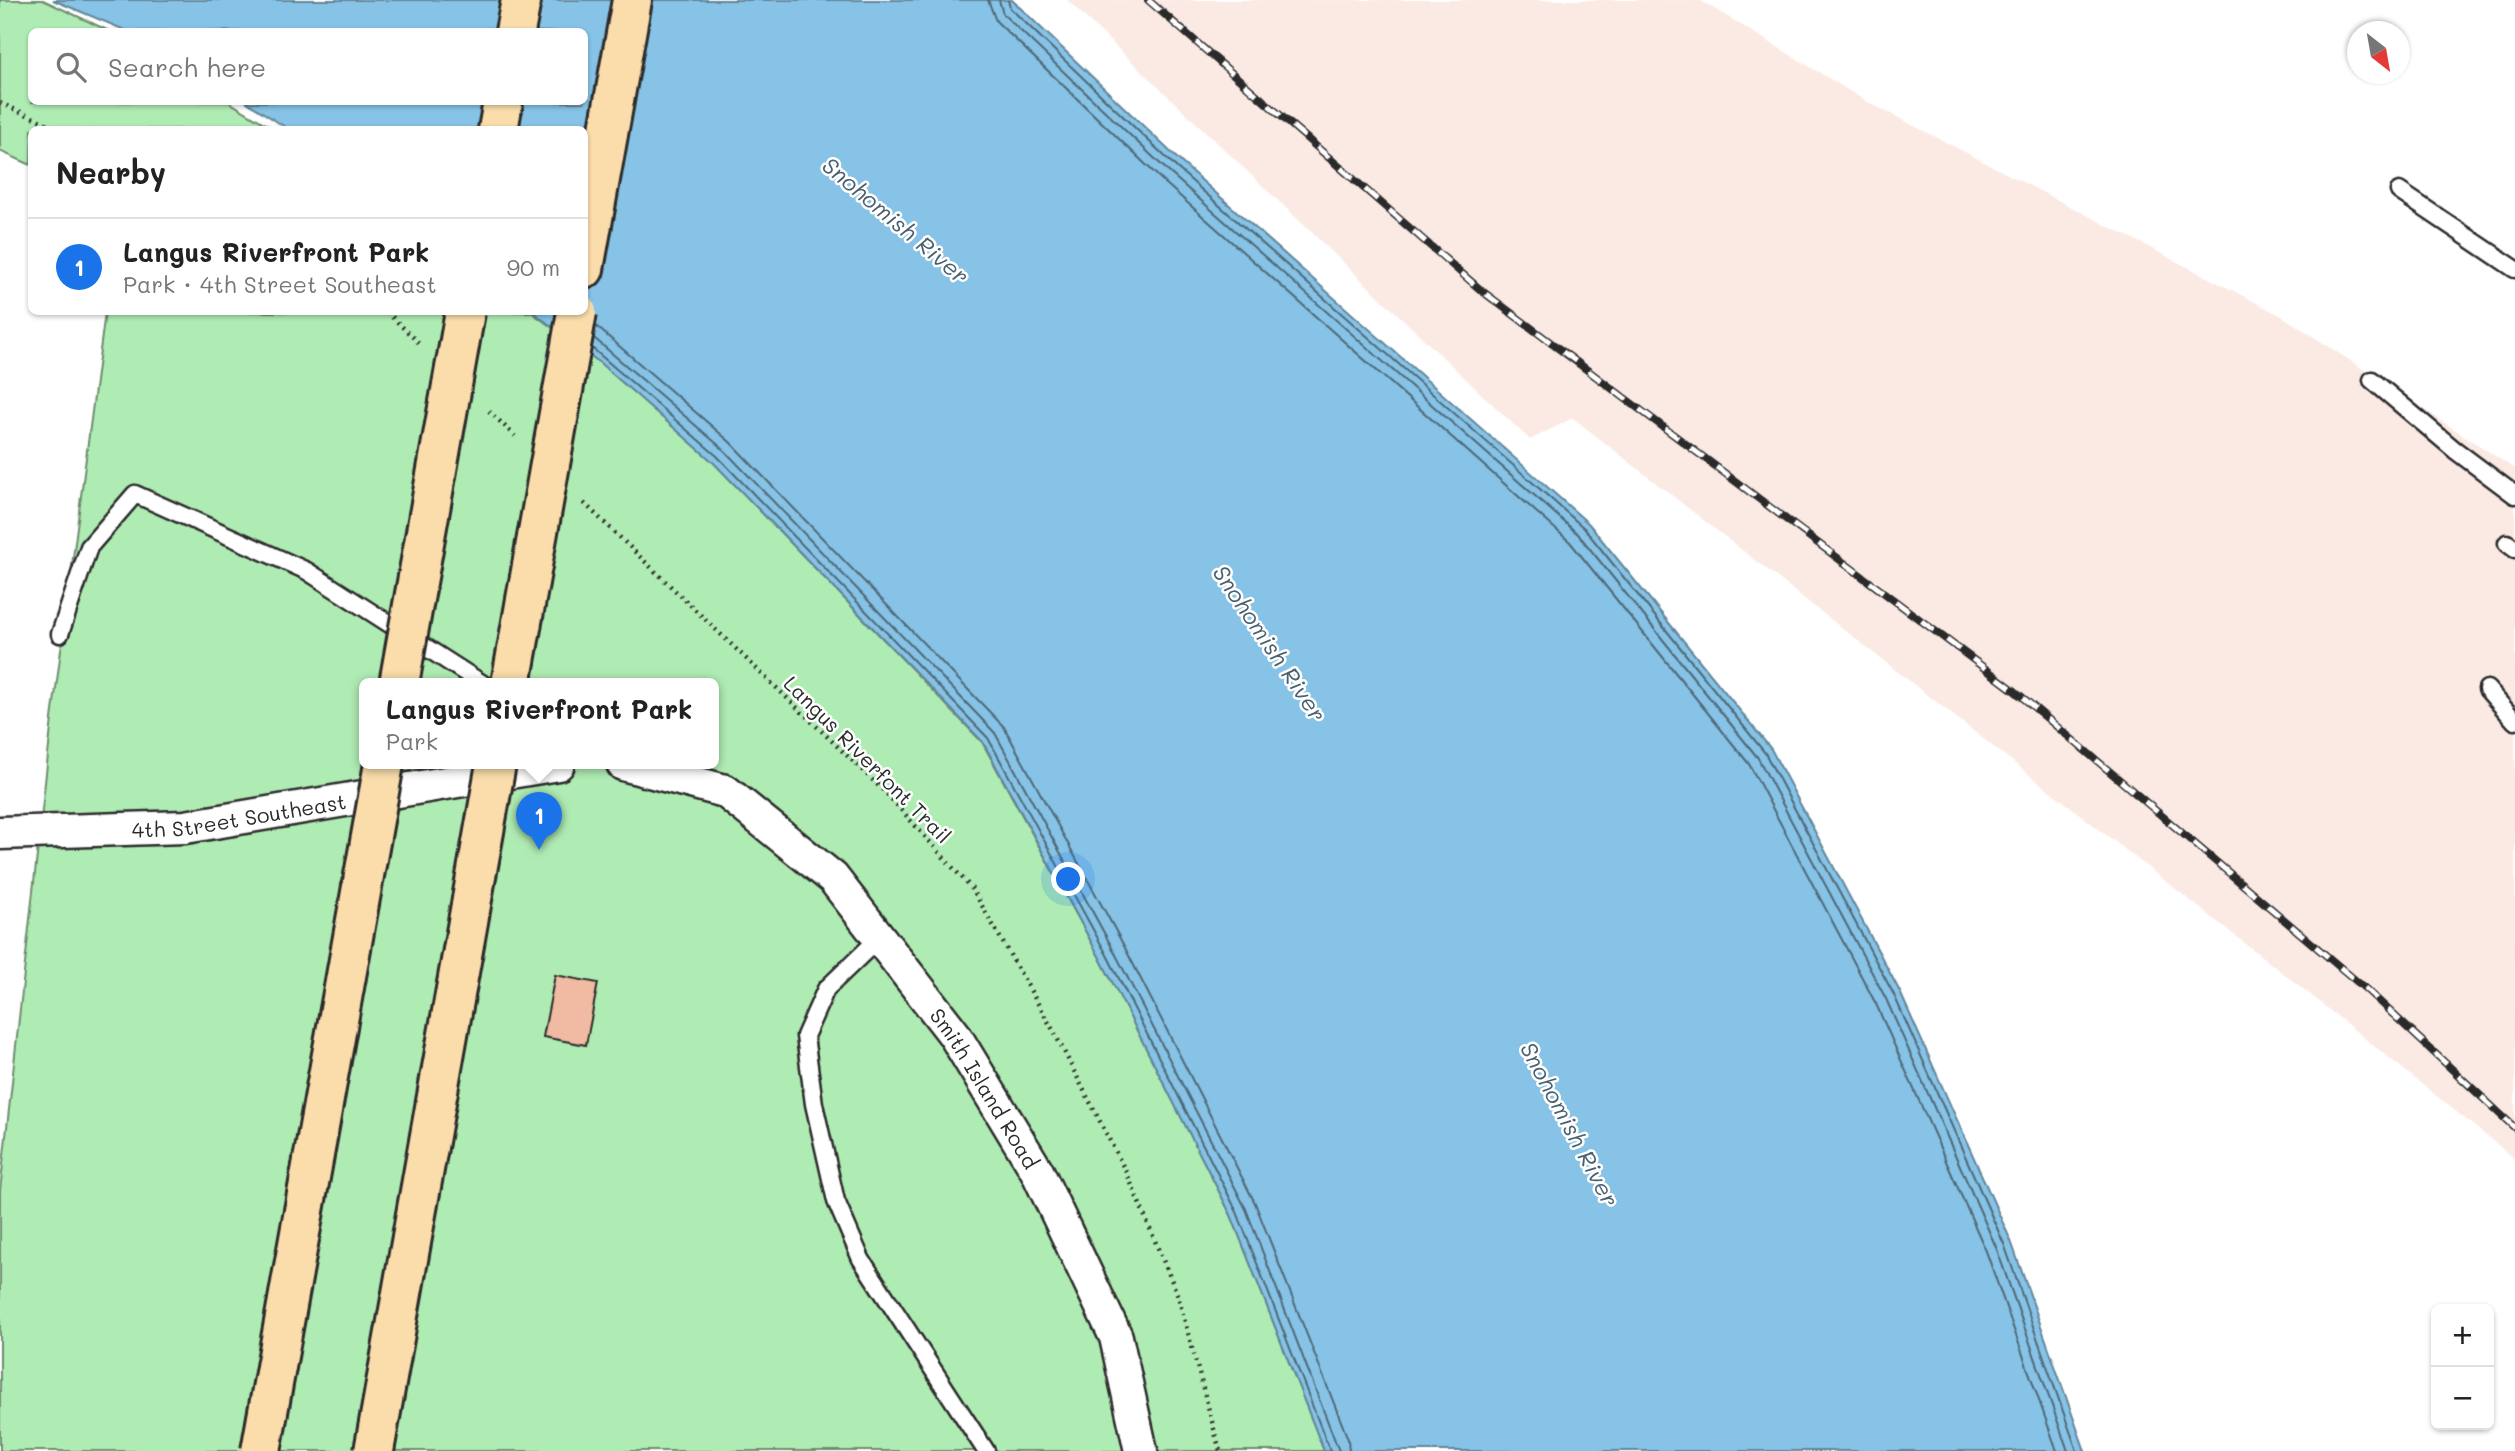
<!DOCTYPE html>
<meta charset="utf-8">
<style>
body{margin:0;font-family:Mali,sans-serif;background:#f2f2f2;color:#222}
.controls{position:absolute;right:21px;bottom:21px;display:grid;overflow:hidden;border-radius:10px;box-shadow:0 2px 5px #0004}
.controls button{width:63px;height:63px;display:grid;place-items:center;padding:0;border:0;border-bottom:2px solid #e0e0e0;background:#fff;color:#222;font:35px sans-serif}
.compass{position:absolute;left:2347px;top:21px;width:63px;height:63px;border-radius:50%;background:#fff;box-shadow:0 2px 5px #0004;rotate:149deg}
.you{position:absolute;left:1069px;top:880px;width:24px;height:24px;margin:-18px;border:5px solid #fff;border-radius:50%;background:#1a73e8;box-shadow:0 0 0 10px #1a73e833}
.badge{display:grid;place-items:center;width:46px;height:46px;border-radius:50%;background:#1a73e8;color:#fff;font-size:23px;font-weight:700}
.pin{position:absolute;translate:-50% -58px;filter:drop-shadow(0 2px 4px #0008)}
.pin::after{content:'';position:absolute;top:37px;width:24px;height:21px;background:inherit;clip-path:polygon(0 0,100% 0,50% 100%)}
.popup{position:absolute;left:359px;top:678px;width:360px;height:91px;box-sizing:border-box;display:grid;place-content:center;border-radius:10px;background:#fff;filter:drop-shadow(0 2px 5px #0005);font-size:23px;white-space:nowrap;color:#767676}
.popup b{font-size:26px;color:#222}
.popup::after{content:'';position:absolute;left:50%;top:100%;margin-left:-14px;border:14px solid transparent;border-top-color:#fff}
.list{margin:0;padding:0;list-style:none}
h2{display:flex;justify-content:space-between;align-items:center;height:91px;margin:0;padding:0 28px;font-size:30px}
h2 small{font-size:23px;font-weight:400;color:#767676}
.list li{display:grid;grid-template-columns:46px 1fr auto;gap:21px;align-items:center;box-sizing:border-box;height:98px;padding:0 28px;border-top:2px solid #e0e0e0}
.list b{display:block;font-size:26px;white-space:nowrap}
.list p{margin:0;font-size:23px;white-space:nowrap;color:#767676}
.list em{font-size:23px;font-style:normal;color:#767676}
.icon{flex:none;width:38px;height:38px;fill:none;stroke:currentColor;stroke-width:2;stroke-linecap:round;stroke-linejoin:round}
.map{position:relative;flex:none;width:2515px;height:1451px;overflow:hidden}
.search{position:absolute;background:#fff;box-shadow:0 2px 5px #0004;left:28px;top:28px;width:560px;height:77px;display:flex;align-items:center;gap:18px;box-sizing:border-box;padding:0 24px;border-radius:10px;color:#767676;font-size:26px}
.panel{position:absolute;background:#fff;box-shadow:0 2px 5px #0004;left:28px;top:126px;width:560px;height:189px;border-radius:10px}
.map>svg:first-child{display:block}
</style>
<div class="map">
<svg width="2515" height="1451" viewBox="0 0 2515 1451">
<rect width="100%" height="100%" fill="#fff"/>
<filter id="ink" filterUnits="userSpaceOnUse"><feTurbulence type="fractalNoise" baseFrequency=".0143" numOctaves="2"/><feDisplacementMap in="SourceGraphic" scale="14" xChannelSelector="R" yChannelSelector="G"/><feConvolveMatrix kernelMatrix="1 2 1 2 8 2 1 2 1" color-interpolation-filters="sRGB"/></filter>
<g filter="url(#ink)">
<path fill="#faeae3" d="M 1067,0 L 1700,0 L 1866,101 L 2282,316 L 2515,469 L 2515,1159 L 2297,984 L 1573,418 L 1530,440 Z"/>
<path fill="#afecb3" stroke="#6d8c6f" stroke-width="2" fill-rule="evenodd" d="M 0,0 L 43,0 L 109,31 L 32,32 L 32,102 L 229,102 L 274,129 L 32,130 L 31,165 L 0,151 Z
M 105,312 L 531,312 L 600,363 L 712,461 L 982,742 L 1100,958 L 1231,1215 L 1324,1451 L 0,1451 L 0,1191 L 52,719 ZM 364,684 L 714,684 L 714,764 L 364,764 Z"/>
<path fill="#86c3e6" stroke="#62869b" stroke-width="2" d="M 53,0 L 1012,0 L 1182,163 L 1589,524 L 1771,749 L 1900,992 L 2011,1241 L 2085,1451 L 1324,1451 L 1231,1215 L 1100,958 L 983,742 L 712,461 L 600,363 L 533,312 L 584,312 L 584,130 L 288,129 L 247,102 L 584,102 L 584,32 L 127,31 Z"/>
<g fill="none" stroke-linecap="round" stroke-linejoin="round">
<path stroke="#4f6876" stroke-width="2" d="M 988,0 L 996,21 L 1164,182 L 1570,542 L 1749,764 L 1876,1004 L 1986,1251 L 2057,1451
M 999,0 L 1003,14 L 1171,174 L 1578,534 L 1758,758 L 1886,999 L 1996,1247 L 2068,1451
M 1008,0 L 1010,8 L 1177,168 L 1584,528 L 1765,753 L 1894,995 L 2004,1244 L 2077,1451
M 596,326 L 730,442 L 1004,727 L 1124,946 L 1255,1203 L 1348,1439 L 1349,1451
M 594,338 L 723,449 L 995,733 L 1114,951 L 1246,1209 L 1339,1451
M 592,348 L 717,456 L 988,738 L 1107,955 L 1237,1212 L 1330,1451"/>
</g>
<path fill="#f0baa3" stroke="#2b2b2b" stroke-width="2" d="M 555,975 L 598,983 L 586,1045 L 543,1037 Z"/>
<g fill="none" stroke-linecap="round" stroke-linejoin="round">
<defs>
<path id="lane" d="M 2399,191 L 2515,269
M 2372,380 L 2455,450 L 2515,495
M 2507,543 L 2515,549
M 60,634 L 89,547 L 135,494 L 307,571 L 483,684
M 2487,689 L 2515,721
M 879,938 L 826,989 L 805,1036 L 814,1104 L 836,1201 L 861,1259 L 986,1451"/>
<g id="street">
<path id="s1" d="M 623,764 L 725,791 L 833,878 L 954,1034 L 1037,1171 L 1116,1337 L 1141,1451"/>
<path id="s2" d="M 0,833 L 185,827 L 558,764"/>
</g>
<path id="highway" d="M 515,32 L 521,0
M 498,130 L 503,102
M 584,269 L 632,0"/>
</defs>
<use href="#lane" stroke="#2b2b2b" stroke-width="21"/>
<use href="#street" stroke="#2b2b2b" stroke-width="37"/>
<use href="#highway" stroke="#2b2b2b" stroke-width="44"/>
<path stroke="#2b2b2b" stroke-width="4.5" stroke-dasharray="2 5" stroke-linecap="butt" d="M 0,103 L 62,130
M 387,312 L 420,344
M 489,411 L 515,436
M 584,503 L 885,792 L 973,890 L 1053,1030 L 1128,1176 L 1178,1296 L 1220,1451"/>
<use href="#lane" stroke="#fff" stroke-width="16"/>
<use href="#street" stroke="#fff" stroke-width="32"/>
<use href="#highway" stroke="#faddab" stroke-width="38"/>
<defs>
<path id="rail" d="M 1148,0 L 1482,291 L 2015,691 L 2368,991 L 2515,1128"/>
</defs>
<use href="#rail" stroke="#2b2b2b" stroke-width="8"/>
<use href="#rail" stroke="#fff" stroke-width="5" stroke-dasharray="16" stroke-linecap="butt"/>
<defs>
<path id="highway-bridge" d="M 399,684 L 465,312
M 511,684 L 577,312
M 261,1451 L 384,764
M 374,1451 L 496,764"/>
</defs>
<use href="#highway-bridge" stroke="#2b2b2b" stroke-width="44" stroke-linecap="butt"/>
<use href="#highway-bridge" stroke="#faddab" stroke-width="38"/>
</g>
</g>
<g text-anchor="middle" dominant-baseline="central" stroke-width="5" stroke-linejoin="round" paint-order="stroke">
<g font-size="21" fill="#2b2b2b" stroke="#fff">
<text transform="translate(868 759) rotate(45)">Langus Riverfont Trail</text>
<text stroke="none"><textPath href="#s2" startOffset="240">4th Street Southeast</textPath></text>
<text stroke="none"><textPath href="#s1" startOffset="504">Smith Island Road</textPath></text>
</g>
<g font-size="23" font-style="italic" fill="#4b606c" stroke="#fff">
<text transform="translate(896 220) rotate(40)">Snohomish River</text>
<text transform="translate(1270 643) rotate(56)">Snohomish River</text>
<text transform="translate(1570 1124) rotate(62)">Snohomish River</text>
</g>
</g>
</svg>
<div class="controls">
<button>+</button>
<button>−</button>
</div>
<svg class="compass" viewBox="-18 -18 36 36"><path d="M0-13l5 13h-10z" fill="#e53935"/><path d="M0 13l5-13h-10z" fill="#767676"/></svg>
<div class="you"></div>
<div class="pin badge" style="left:539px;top:850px">1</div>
<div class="popup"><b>Langus Riverfront Park</b>Park</div>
<div class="search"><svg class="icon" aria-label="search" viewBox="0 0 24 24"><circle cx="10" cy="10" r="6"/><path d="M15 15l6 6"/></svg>Search here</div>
<section class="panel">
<h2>Nearby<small></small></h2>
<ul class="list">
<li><span class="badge">1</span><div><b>Langus Riverfront Park</b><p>Park · 4th Street Southeast</p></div><em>90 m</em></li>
</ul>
</section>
</div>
